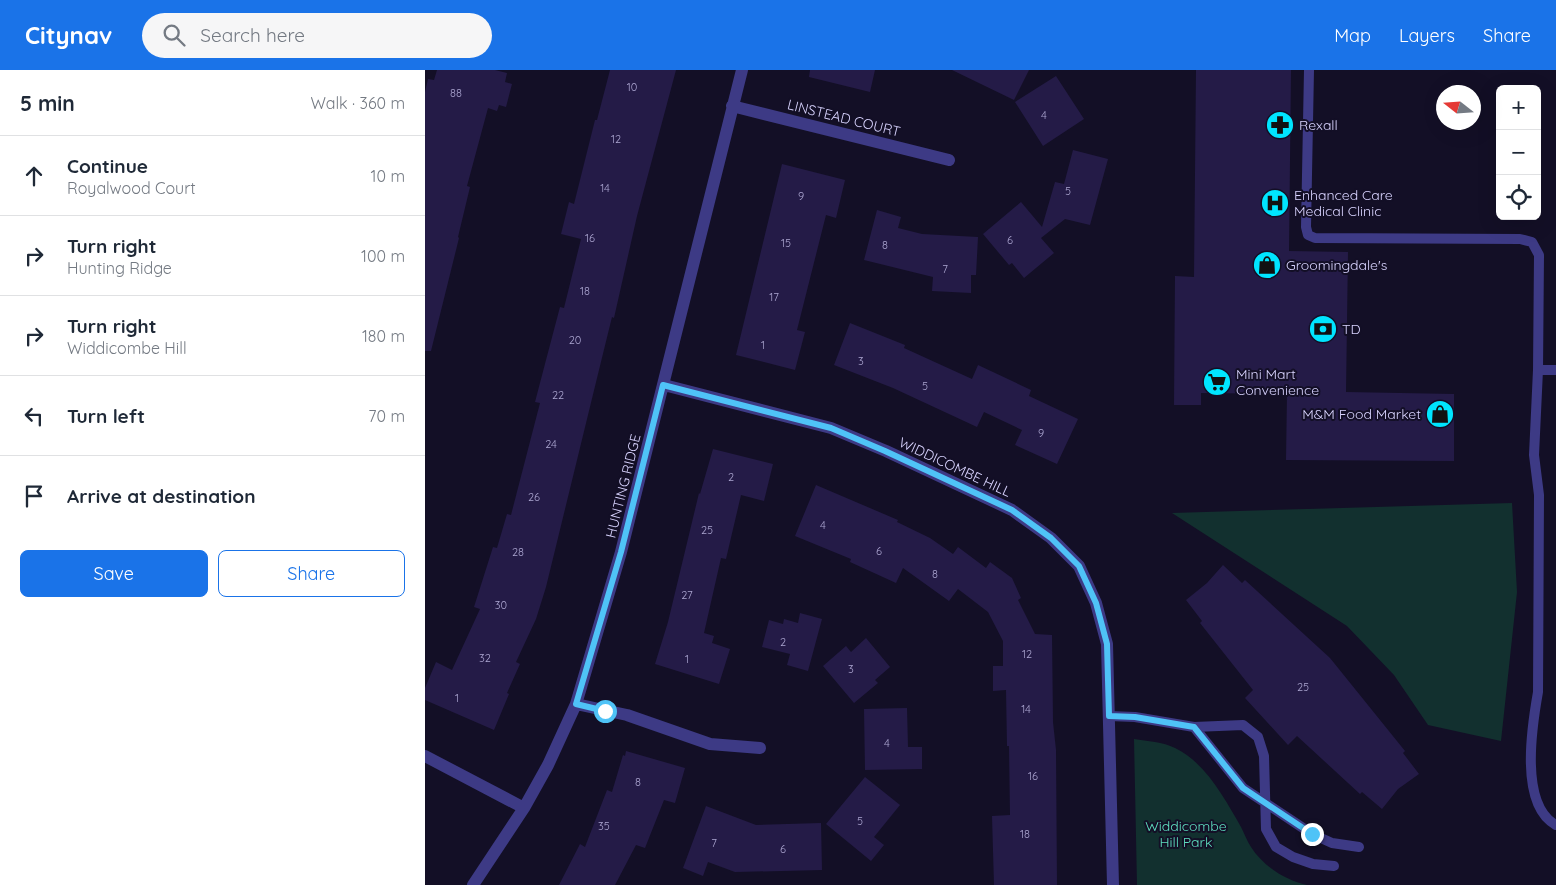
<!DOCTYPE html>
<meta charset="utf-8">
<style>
body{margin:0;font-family:Quicksand,sans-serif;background:#f6f6f7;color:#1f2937}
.controls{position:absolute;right:15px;top:15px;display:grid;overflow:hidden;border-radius:8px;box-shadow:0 5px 20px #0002}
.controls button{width:45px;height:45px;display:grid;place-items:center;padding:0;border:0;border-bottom:1px solid #e0e1e3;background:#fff;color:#1f2937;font:25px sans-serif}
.compass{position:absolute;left:1011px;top:15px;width:45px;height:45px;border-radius:50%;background:#fff;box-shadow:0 5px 20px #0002;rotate:287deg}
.stop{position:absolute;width:15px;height:15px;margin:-11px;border:4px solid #4fc3f7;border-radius:50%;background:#fff}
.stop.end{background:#4fc3f7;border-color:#fff;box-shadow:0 1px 5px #0008}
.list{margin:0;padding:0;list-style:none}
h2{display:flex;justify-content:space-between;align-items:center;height:65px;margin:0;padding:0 20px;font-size:21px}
h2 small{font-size:16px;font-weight:400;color:#747a83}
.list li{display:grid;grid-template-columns:32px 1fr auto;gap:15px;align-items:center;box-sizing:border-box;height:80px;padding:0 20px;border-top:1px solid #e0e1e3}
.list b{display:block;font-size:19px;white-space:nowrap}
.list p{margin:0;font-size:16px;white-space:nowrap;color:#747a83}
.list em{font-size:16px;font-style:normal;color:#747a83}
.actions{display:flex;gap:10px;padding:15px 20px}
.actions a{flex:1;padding:11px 0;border:1px solid #1a73e8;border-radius:8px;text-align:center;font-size:18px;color:#1a73e8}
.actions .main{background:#1a73e8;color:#fff}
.icon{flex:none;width:28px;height:28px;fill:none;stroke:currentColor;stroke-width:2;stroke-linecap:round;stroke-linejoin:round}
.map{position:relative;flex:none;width:1131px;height:815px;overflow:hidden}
header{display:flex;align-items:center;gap:30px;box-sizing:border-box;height:70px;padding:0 25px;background:#1a73e8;color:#fff}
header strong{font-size:24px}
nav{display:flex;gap:28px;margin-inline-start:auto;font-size:18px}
.search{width:350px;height:45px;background:#f6f6f7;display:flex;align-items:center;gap:12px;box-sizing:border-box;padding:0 18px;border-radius:28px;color:#747a83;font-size:19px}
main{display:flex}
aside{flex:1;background:#fff}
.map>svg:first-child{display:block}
</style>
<header>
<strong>Citynav</strong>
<div class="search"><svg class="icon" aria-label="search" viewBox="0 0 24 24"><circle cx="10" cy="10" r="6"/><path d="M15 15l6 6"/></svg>Search here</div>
<nav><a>Map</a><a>Layers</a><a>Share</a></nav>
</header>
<main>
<aside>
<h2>5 min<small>Walk · 360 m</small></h2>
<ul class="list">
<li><svg class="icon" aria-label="ahead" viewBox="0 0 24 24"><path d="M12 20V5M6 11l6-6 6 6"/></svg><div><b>Continue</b><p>Royalwood Court</p></div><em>10 m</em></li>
<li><svg class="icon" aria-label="right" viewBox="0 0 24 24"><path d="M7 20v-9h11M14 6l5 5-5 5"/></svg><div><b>Turn right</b><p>Hunting Ridge</p></div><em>100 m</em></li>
<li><svg class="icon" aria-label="right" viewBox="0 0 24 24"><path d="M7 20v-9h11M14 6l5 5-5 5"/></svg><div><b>Turn right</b><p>Widdicombe Hill</p></div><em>180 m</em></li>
<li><svg class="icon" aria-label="left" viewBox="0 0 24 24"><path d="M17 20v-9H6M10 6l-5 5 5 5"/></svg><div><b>Turn left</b></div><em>70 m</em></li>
<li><svg class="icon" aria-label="arrive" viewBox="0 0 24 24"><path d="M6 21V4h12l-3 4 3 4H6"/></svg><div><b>Arrive at destination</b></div></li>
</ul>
<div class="actions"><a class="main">Save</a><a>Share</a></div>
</aside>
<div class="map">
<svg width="1131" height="815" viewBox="0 0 1131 815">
<rect width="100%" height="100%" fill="#130f26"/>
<path fill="#12302f" d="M 1087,433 L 1092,522 L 1076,671 L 1003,655 L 969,605 L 922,556 L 747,443 Z
M 709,669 C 722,671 738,672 750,678 C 780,692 800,729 816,757 C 819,763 822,771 826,777 C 838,796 860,810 882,815 L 712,815 Z"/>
<path fill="#241b47" d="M 12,0 L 70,0 L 82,3 L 80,12 L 87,14 L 81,37 L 74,35 L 72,41 L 63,38 L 42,116 L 45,117 L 33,167 L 34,168 L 6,281 L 0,281 L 0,22 L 3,9 L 9,10 Z
M 185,0 L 251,0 L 212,146 L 189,248 L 187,247 L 173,304 L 121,517 L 111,549 L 91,592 L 95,594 L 82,623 L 84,624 L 69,660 L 0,630 L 0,618 L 11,592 L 27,600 L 55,539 L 49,537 L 68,477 L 72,478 L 82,444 L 86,445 L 115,333 L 110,332 L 121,290 L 135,237 L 139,238 L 156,169 L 136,164 L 144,132 L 149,134 L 170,50 L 172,50 Z
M 385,0 L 450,0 L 445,22 L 384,7 Z
M 527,0 L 604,0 L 589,30 Z
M 771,0 L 866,0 L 864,181 L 923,182 L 921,322 L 1029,324 L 1029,391 L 861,390 L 862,324 L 776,323 L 776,335 L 749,335 L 750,206 L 769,207 Z
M 631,6 L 659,49 L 618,76 L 590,32 Z
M 648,80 L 683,89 L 665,155 L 640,149 L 616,168 L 629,183 L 599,208 L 587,193 L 584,195 L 558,164 L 596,132 L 617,157 L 630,112 L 639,114 Z
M 357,94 L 420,110 L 411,148 L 401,145 L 372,260 L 380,262 L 370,300 L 311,285 Z
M 452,140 L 476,147 L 473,158 L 497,164 L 553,167 L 551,205 L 546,205 L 546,223 L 507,221 L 508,207 L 439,190 Z
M 425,253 L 480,275 L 479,278 L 547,309 L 553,295 L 606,320 L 604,326 L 653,349 L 632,394 L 590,375 L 597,360 L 559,342 L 552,357 L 468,318 L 409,295 Z
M 288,379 L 348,394 L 339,431 L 316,425 L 301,489 L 296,488 L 279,563 L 289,566 L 287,573 L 305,579 L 294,614 L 230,594 L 243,552 L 274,423 L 275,424 Z
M 391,415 L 473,450 L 472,452 L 505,468 L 528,484 L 533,477 L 561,498 L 565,492 L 587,508 L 596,528 L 593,530 L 610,564 L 627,565 L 628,652 L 631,680 L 632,815 L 569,815 L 567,746 L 585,745 L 584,676 L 582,676 L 581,620 L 568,621 L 568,596 L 578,596 L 578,571 L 563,542 L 533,519 L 524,531 L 478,498 L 471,513 L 425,492 L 426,489 L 370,466 Z
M 798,495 L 817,513 L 820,510 L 905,588 L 980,681 L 978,683 L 994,704 L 973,719 L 957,739 L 937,722 L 935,724 L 872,666 L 863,675 L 820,628 L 828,620 L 775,553 L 777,551 L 761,530 L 782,513 Z
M 375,543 L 397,549 L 383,601 L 362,595 L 365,584 L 337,577 L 344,550 L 358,554 L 359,549 L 373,553 Z
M 441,568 L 465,597 L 450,610 L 453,613 L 429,633 L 398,596 L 421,576 L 426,582 Z
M 482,638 L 483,677 L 497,677 L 497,699 L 440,700 L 439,639 Z
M 201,681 L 260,698 L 250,733 L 239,730 L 220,778 L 211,775 L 190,815 L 134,815 L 155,774 L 160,777 L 182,720 L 187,722 L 198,685 L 200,686 Z
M 440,707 L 475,735 L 449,767 L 459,775 L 446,791 L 401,754 Z
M 281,736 L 331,755 L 396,753 L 397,800 L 310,802 L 283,792 L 278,806 L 258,798 Z"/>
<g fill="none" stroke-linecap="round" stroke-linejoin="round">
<path stroke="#3d3a85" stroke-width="10" d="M 884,0 L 881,157 L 883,165 L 890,168 L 1095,169 L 1107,172 L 1114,185 L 1113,300 L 1109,385 L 1114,425 L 1113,622 C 1107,656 1094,735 1131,755
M 1113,300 L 1131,300
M 684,646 L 710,647 L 769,657 L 818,718 L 887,764 L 907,773 L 934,777
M 769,657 L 818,655 L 833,667 L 839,686 L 841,759 L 851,777 L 868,787 L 888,794 L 909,796"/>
<path stroke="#3d3a85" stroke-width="12" d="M 307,36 L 524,90
M 239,315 L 406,358 L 461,381 L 587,440 L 626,468 L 654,496 L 671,533 L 682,574 L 688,815
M 151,634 L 202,645 L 285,674 L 335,678
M 0,686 L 99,738
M 48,815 L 99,738 L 123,695 L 151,634 L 196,482 L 317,0"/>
</g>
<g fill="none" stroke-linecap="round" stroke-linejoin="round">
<path stroke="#4fc3f7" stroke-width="6" d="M 180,641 L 151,634 L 196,482 L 238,315 L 406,358 L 460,381 L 587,440 L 626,468 L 654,496 L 671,533 L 682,574 L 684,646 L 710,647 L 769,657 L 818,718 L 887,764"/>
</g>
<defs>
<symbol id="pharmacy-disc" viewBox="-11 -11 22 22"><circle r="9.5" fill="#00e5ff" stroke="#130f26"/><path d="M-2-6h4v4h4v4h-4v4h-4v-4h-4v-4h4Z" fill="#111"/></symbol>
<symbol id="hospital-disc" viewBox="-11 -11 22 22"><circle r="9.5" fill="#00e5ff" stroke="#130f26"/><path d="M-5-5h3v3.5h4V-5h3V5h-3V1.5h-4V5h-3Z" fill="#111"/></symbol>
<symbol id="shop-disc" viewBox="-11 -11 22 22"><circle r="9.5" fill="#00e5ff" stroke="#130f26"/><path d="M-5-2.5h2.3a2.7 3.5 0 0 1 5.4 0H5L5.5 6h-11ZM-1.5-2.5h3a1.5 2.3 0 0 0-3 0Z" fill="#111"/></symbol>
<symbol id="bank-disc" viewBox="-11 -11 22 22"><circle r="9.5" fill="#00e5ff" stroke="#130f26"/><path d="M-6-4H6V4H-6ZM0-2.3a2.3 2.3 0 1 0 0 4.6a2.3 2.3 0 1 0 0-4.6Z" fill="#111"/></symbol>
<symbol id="supermarket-disc" viewBox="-11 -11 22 22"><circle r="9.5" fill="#00e5ff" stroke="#130f26"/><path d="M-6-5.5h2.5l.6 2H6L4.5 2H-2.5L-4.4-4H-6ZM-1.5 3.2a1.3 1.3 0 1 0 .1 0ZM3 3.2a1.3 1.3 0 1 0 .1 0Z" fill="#111"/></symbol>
</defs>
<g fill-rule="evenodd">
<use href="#pharmacy-disc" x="839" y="39" width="32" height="32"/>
<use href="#hospital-disc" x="834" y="117" width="32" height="32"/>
<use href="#shop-disc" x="826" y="179" width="32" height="32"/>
<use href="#bank-disc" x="882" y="243" width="32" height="32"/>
<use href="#supermarket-disc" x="776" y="296" width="32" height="32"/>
<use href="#shop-disc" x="999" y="328" width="32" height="32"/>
</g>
<g text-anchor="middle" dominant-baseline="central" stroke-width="4" stroke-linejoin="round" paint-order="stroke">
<g font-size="11" fill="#aca6d1">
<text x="207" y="17">10</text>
<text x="31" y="23">88</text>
<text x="619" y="45">4</text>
<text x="191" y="69">12</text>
<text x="180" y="118">14</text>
<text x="643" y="121">5</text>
<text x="376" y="126">9</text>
<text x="165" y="168">16</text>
<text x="585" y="170">6</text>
<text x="361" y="173">15</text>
<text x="460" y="175">8</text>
<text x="520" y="199">7</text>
<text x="160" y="221">18</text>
<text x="349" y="227">17</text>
<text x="150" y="270">20</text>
<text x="338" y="275">1</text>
<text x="436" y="291">3</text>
<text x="500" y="316">5</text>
<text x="133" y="325">22</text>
<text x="616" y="363">9</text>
<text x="126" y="374">24</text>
<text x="306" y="407">2</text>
<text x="109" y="427">26</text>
<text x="398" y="455">4</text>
<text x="282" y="460">25</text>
<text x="454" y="481">6</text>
<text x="93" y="482">28</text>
<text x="510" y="504">8</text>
<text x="262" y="525">27</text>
<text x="76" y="535">30</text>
<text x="358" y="572">2</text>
<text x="602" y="584">12</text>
<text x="60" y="588">32</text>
<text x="262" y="589">1</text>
<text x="426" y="599">3</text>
<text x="878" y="617">25</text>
<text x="32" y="628">1</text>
<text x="601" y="639">14</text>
<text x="462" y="673">4</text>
<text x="608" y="706">16</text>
<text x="213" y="712">8</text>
<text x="435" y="751">5</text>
<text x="179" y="756">35</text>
<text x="600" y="764">18</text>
<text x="289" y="773">7</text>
<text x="358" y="779">6</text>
</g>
<g font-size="14" fill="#d9d4ff" stroke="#130f26">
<text transform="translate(419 48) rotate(14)">LINSTEAD COURT</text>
<text transform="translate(530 397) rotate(25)">WIDDICOMBE HILL</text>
<text transform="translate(198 416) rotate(-76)">HUNTING RIDGE</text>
</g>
<g font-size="14" fill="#d9d4ff" stroke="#130f26" text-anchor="start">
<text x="874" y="55">Rexall</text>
<text x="869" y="125">Enhanced Care<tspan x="869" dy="16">Medical Clinic</tspan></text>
<text x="861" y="195">Groomingdale's</text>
<text x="917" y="259">TD</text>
<text x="811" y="304">Mini Mart<tspan x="811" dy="16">Convenience</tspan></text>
<text x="996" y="344" text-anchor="end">M&amp;M Food Market</text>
</g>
<g font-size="14" fill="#5fe0c0" stroke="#130f26">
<text x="761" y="756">Widdicombe<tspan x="761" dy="16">Hill Park</tspan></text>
</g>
</g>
</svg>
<div class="controls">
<button>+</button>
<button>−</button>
<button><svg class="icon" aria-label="locate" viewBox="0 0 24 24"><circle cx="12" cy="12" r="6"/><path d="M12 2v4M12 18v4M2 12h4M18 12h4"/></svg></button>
</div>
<svg class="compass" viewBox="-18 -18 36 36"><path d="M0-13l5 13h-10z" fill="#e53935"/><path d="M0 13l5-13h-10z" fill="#747a83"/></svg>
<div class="stop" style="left:180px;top:641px"></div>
<div class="stop end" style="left:887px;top:764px"></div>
</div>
</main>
